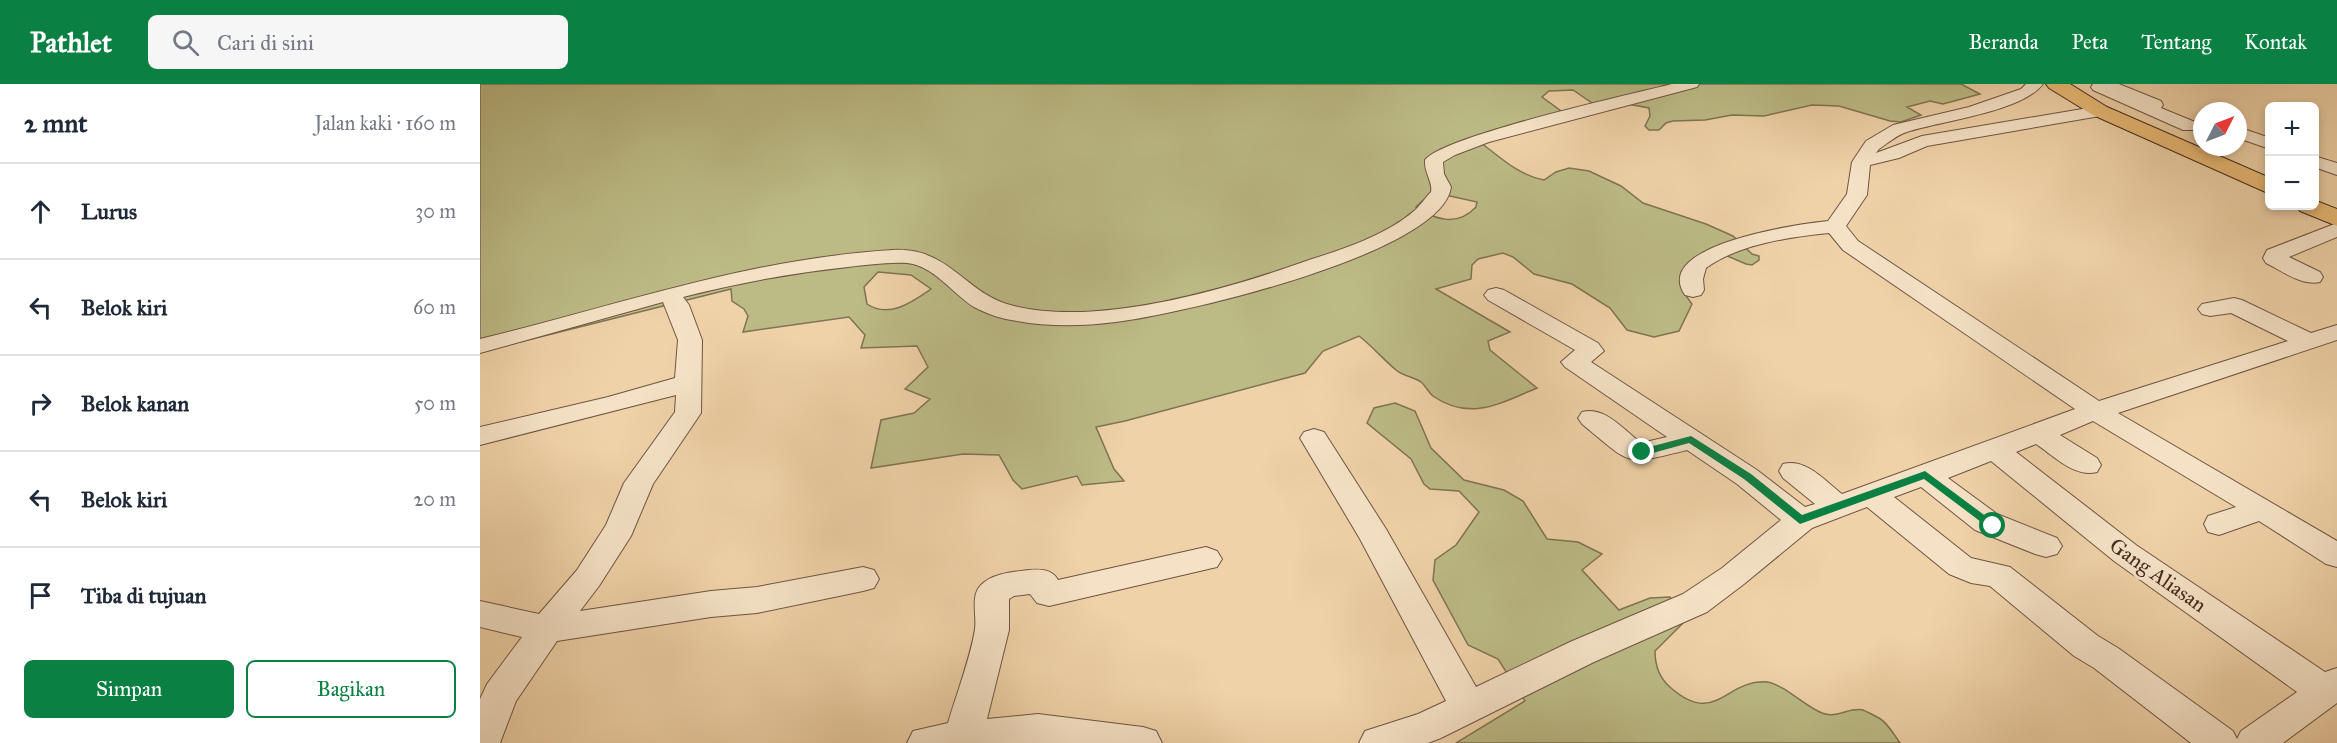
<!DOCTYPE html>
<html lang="id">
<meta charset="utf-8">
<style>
body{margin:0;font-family:"IM FELL Great Primer",serif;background:#f6f6f7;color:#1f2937}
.controls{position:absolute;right:18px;top:18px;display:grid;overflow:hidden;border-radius:9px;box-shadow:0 3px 9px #0003}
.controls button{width:54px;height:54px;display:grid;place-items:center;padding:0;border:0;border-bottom:2px solid #e0e1e3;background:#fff;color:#1f2937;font:30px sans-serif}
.compass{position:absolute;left:1713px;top:18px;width:54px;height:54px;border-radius:50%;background:#fff;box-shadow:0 3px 9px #0003;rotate:48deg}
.stop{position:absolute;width:18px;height:18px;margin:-14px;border:4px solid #0b8043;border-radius:50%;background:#fff}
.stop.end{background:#0b8043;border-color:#fff;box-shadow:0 2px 6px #0008}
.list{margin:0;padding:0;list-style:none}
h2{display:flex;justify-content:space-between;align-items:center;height:78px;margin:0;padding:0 24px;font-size:26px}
h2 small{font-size:20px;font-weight:400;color:#747a83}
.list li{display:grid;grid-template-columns:39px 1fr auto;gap:18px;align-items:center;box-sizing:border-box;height:96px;padding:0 24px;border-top:2px solid #e0e1e3}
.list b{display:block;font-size:22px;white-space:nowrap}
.list em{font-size:20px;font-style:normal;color:#747a83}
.actions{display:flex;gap:12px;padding:18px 24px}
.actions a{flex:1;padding:14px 0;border:2px solid #0b8043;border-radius:9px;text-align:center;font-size:21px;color:#0b8043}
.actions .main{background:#0b8043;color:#fff}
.icon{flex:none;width:33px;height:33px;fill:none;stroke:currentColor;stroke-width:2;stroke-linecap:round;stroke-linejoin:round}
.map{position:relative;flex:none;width:1857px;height:659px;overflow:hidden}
header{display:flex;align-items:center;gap:36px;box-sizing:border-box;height:84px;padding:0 30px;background:#0b8043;color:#fff}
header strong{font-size:28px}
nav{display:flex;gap:33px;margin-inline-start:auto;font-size:21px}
.search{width:420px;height:54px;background:#f6f6f7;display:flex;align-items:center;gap:15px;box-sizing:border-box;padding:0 21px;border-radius:9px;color:#747a83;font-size:22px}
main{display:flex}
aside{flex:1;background:#fff}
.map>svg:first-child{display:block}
</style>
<header>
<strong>Pathlet</strong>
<div class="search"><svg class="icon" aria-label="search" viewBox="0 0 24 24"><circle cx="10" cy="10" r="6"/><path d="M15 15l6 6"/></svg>Cari di sini</div>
<nav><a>Beranda</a><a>Peta</a><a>Tentang</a><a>Kontak</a></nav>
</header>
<main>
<aside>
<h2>2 mnt<small>Jalan kaki · 160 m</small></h2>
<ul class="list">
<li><svg class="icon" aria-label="ahead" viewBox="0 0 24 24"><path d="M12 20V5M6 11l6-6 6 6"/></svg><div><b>Lurus</b></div><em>30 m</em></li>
<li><svg class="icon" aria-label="left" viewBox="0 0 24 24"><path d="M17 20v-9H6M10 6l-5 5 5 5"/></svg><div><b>Belok kiri</b></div><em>60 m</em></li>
<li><svg class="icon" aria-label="right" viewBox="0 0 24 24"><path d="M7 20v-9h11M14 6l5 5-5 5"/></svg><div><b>Belok kanan</b></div><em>50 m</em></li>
<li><svg class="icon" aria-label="left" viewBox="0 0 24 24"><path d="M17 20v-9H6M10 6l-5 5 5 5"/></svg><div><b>Belok kiri</b></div><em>20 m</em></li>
<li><svg class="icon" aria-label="arrive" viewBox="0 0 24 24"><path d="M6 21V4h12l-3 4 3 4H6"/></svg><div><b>Tiba di tujuan</b></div></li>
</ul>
<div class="actions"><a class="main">Simpan</a><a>Bagikan</a></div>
</aside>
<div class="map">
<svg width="1857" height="659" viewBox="0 0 1857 659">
<rect width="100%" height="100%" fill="#f0d2a8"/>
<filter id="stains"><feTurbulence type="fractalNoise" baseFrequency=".00333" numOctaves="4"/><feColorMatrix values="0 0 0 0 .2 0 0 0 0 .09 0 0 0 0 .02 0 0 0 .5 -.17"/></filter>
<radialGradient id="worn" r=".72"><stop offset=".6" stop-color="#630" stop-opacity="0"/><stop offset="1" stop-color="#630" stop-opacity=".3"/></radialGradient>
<path fill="#bcbb86" stroke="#807354" stroke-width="1.5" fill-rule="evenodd" d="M 0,0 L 1481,0 L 1500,10 L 1463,20 L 1450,17 L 1427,23 L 1441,31 L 1421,38 L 1410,37 L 1359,22 L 1332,21 L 1284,32 L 1252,31 L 1225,36 L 1193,37 L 1186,39 L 1179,46 L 1169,46 L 1165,42 L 1170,32 L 1169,24 L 1131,17 L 1112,19 L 1093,6 L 1069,7 L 1062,13 L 1081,27 L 1081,30 L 1053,35 L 993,53 C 1016,69 1036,91 1064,96 L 1076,88 L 1089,84 L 1109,87 L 1141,102 L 1163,119 L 1226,140 L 1253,152 L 1272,170 L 1279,172 L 1279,176 L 1272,181 L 1266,180 L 1238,168 L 1206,189 L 1204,209 L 1212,220 L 1199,247 L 1174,253 L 1147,246 L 1130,224 L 1092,200 L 1054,190 L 1033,173 L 1023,169 L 998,175 L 992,181 L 991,195 L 956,205 L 1030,248 L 1008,257 L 1010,266 L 1057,304 C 1021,319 990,338 953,312 C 948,308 946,302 941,298 C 934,293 923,292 916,286 C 903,275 892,262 879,252 L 843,267 L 825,289 L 645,337 L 616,343 L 634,385 L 644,397 L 602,401 L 597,392 L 542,405 L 533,396 L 519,371 L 483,370 L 391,384 L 401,336 L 434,329 L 450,315 L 425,305 L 448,283 L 437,262 L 381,264 L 385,251 L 369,233 L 263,248 L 268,232 L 264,225 L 252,217 L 251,205 L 0,268 ZM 952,108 L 997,118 L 996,123 C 977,143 956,136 936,123 ZM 398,188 L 431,191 L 451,205 C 432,218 409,235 387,220 L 384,203 Z
M 915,319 L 935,327 L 951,364 L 984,396 L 1024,406 L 1043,417 L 1067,455 L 1098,458 L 1122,470 L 1102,486 L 1139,526 L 1170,514 L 1190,513 L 1203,539 L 1175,567 C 1175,581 1180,595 1191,604 C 1236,643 1245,595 1287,598 C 1303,600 1326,623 1342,629 C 1357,635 1369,623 1383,626 C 1388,628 1395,632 1399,634 C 1408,639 1414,651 1420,659 L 976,659 L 1045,617 L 1018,575 L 988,561 L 953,496 L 955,476 L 976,461 L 999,428 L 979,407 L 950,405 L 944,400 L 931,375 L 887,339 L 894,324 Z"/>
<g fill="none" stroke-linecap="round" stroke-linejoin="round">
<defs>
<path id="minor" d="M 1192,0 L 1219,0 L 1217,3 L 1009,58 L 975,71 L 963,78 L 964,90 L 971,103 C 963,170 696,231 636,238 C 604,242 569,243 537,237 C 522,235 507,230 494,223 C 473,210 453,181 427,179 C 407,178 387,181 368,183 C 312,189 257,199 203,213 L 209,221 L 222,256 L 221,329 L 173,400 L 151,452 L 119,502 L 100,527 L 231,507 L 277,503 L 383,483 L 394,486 L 399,495 L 394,504 L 383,507 L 277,529 L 231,533 L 77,557 L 36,617 L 20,659 L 0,659 L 0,615 L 7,600 L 42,553 L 0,543 L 0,517 L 59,530 L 97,486 L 126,441 L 144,399 L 195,328 L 196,311 L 0,361 L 0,343 L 128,313 L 195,294 L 198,256 L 183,218 L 0,269 L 0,255 C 141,221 266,175 413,166 C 471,163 485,211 534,222 C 619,243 748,205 829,176 C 864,165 906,151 934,127 C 940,122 945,114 951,108 C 953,98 944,89 945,76 C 962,52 1153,10 1192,0 Z
M 1546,0 L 1563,0 C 1542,28 1461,37 1427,48 C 1417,51 1408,59 1399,65 L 1396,69 L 1442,52 L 1620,22 L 1626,23 L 1628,27 L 1626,31 L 1620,32 L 1447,62 L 1419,74 L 1390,81 L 1387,111 L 1366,142 L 1378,157 L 1619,317 L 1808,257 L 1751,229 L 1730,232 L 1722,230 L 1718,225 L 1722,220 L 1754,214 L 1762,216 L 1831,249 L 1857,241 L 1857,256 L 1638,329 L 1857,457 L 1857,483 L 1846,480 L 1779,437 L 1739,451 L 1728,448 L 1724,440 L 1728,432 L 1756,423 L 1613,337 L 1580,351 L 1617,374 L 1621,381 L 1617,388 C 1595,394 1574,372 1556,360 L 1536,368 L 1656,461 L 1845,588 L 1857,584 L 1857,619 L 1803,659 L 1711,659 L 1614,584 L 1594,572 L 1510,502 L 1491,499 L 1469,490 L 1387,423 L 1332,444 L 1264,500 L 1227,528 L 1114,578 L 961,654 L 948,659 L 879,659 L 885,647 L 938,630 L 966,617 L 880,455 L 820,354 L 824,348 L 834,345 L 844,348 L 906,445 L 996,603 L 1090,558 L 1203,510 L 1242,484 L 1301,436 L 1257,400 L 1207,366 C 1143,382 1152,381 1102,340 L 1098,334 L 1102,328 C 1125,322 1144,346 1161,359 L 1187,353 L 1085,283 L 1081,278 L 1095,266 L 1008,216 L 1004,211 L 1008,206 L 1016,204 L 1024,206 L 1118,259 L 1124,267 L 1111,278 L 1277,386 L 1325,423 L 1335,420 L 1303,394 L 1299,387 L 1303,380 C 1326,374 1345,397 1362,410 L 1595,325 L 1363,166 L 1349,149 C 1310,153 1259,160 1226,184 L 1223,195 L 1224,206 L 1221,211 L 1213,213 L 1205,211 C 1170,160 1321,140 1348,137 L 1367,110 L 1372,78 L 1386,57 L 1413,41 L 1489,23 L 1541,5 ZM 1511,377 L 1634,477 L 1817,608 L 1761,647 L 1757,655 L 1753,647 L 1638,564 L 1618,552 L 1530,483 L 1491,474 L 1414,413 L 1441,403 L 1495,446 L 1555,470 L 1566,473 L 1577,470 L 1582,462 L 1577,454 L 1517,430 L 1468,394 Z
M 1613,0 L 1639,0 L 1681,17 L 1683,21 L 1681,24 L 1715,38 L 1718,42 L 1715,46 L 1703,46 L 1613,6 L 1611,3 Z
M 1758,43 L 1790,54 L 1790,65 L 1758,54 Z
M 1834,72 L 1857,79 L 1857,91 L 1834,83 Z
M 1857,139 L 1857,153 L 1809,173 L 1840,188 L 1843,193 L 1840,198 C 1822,202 1802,187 1786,179 L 1783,174 L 1787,166 Z
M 726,463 L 737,467 L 742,475 L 737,483 L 569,522 L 557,519 L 550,510 L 534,512 L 529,515 L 529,546 L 507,635 L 558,630 L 663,643 L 676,647 L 682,659 L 427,659 L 433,647 L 468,639 C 476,612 491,572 495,545 C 497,531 490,512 501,501 C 513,489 534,488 549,486 C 560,485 572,485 578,496 Z"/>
<path id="major" d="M 1566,0 L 1590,0 L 1627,23 L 1790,94 L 1790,110 L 1613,31 L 1569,4 Z
M 1834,116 L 1857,125 L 1857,142 L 1820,127 L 1817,122 L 1834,122 Z"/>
</defs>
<use href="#minor" stroke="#6e5543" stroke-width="2"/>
<use href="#major" stroke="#432b21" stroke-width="2"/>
<use href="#minor" fill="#f5e2c6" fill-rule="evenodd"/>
<use href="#major" fill="#e8b974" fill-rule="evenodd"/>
</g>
<path fill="#0b8043" d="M 1211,352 L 1271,390 L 1322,431 L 1445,387 L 1519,442 L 1517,444 L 1509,444 L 1444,395 L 1320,440 L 1264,395 L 1209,359 L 1162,372 L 1157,368 L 1158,366 Z"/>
<g text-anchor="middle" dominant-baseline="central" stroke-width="6" stroke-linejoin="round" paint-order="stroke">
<g font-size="21" fill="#432b21" stroke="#f5e2c6">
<text transform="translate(1678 491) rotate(35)">Gang Aliasan</text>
</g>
</g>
<rect width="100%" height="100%" filter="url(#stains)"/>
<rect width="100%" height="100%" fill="url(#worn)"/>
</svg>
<div class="controls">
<button>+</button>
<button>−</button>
</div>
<svg class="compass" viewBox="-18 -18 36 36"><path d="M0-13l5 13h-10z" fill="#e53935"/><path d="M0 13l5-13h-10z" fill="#747a83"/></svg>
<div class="stop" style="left:1513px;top:442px"></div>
<div class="stop end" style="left:1162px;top:368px"></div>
</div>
</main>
